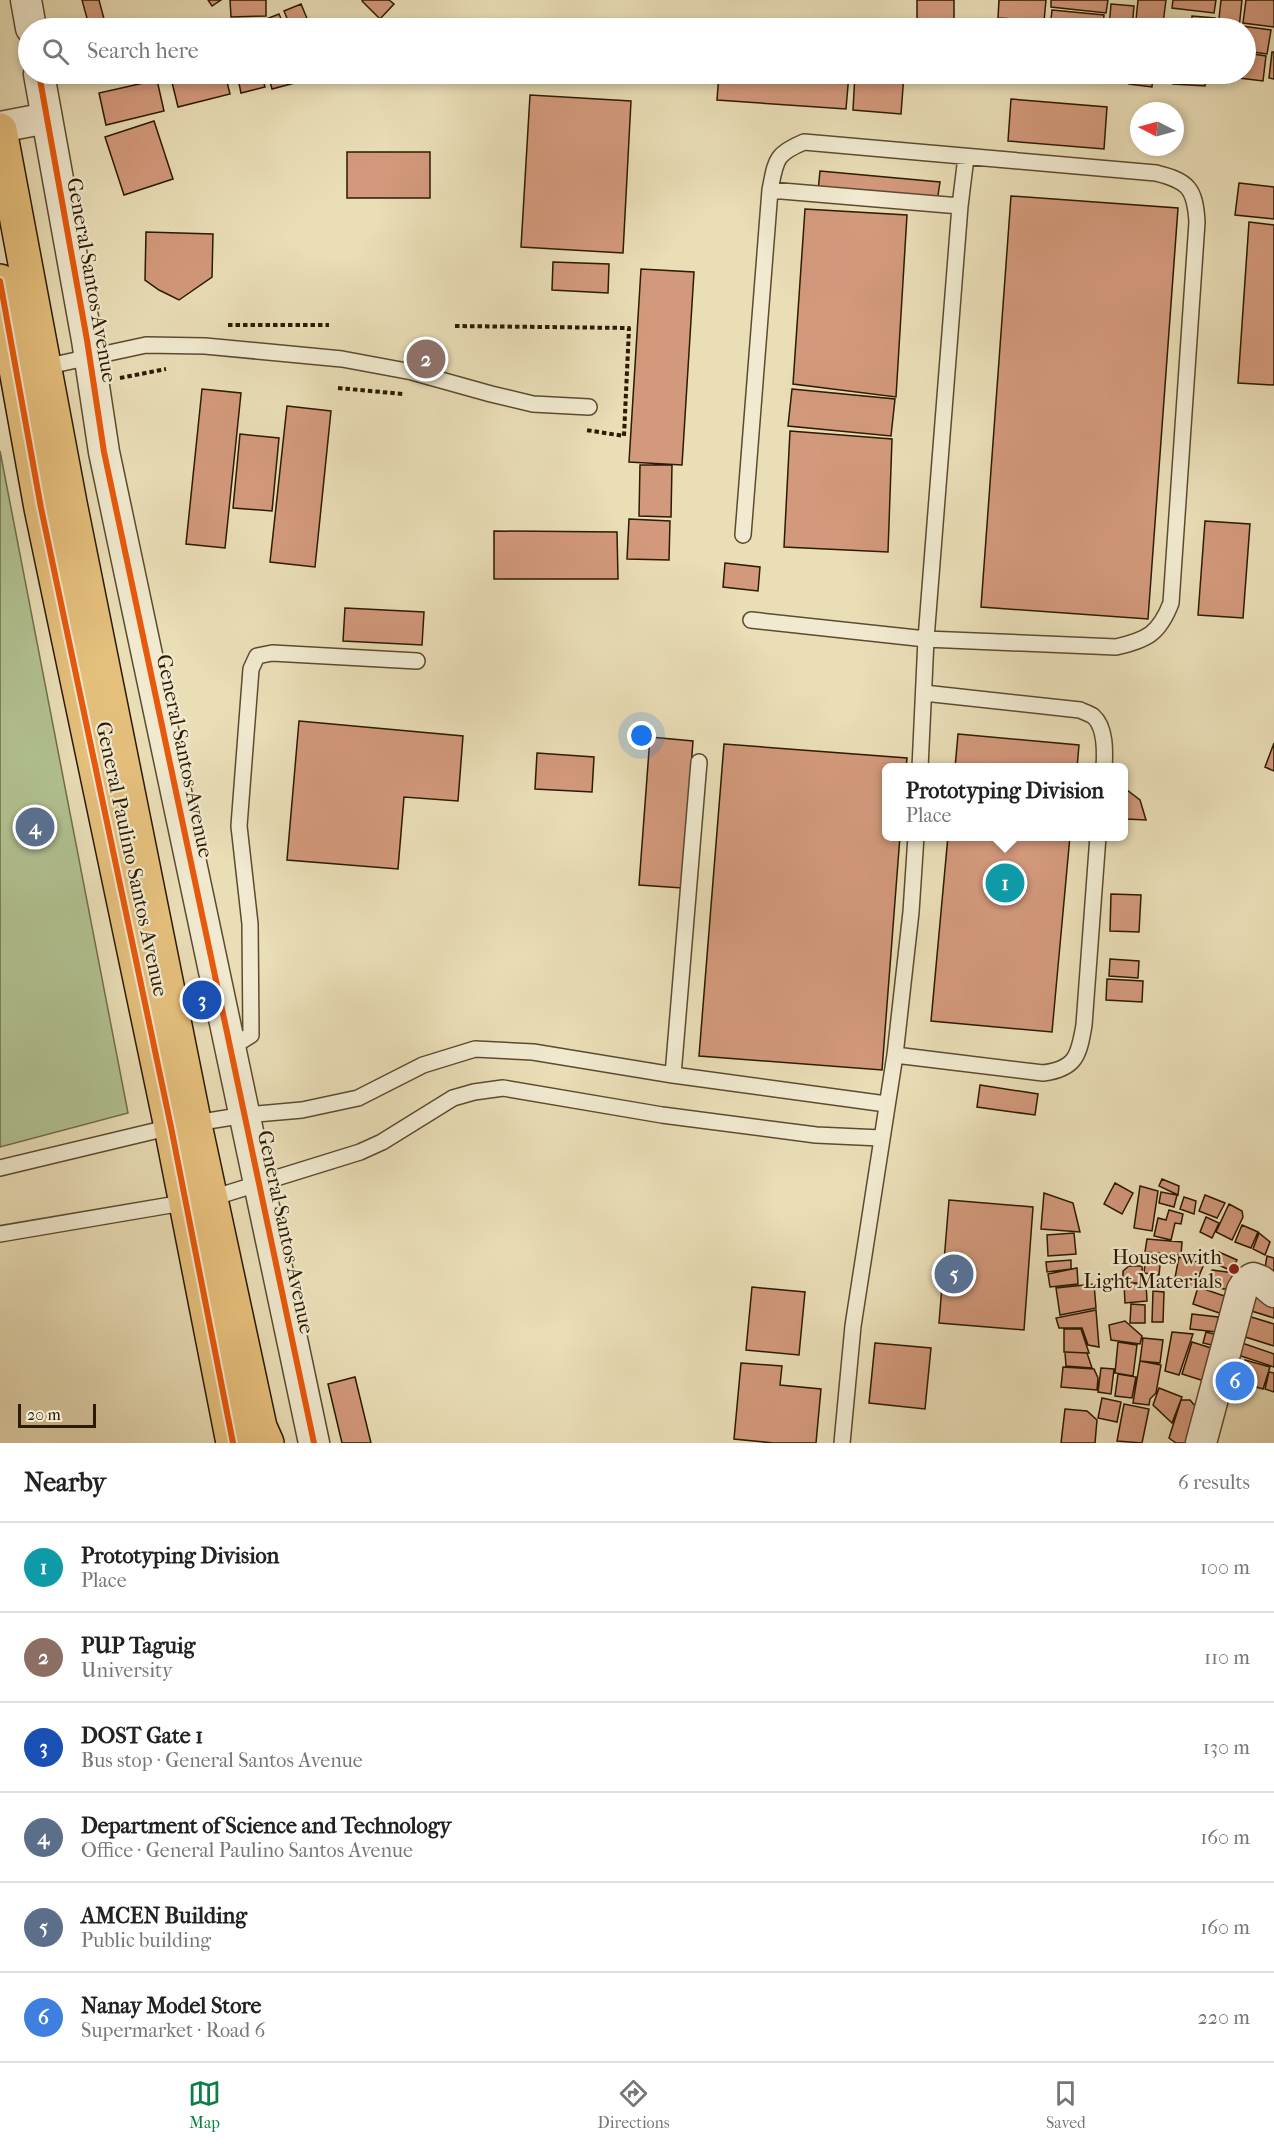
<!DOCTYPE html>
<meta charset="utf-8">
<style>
body{margin:0;font-family:"IM FELL French Canon",serif;background:#f6f6f6;color:#222}
.compass{position:absolute;left:1130px;top:102px;width:54px;height:54px;border-radius:50%;background:#fff;box-shadow:0 3px 9px #0003;rotate:276deg}
.scale{position:absolute;left:18px;bottom:15px;width:78px;box-sizing:border-box;padding-left:6px;border:3px solid #2c1a01;border-top:0;font-size:16px;line-height:21px;white-space:nowrap;color:#2c1a01;-webkit-text-stroke:4px #f1ead0;paint-order:stroke}
.you{position:absolute;left:642px;top:736px;width:21px;height:21px;margin:-15px;border:4px solid #fff;border-radius:50%;background:#1a73e8;box-shadow:0 0 0 9px #1a73e833}
.badge{display:grid;place-items:center;width:39px;height:39px;border-radius:50%;background:#0b8043;color:#fff;font-size:20px;font-weight:700}
.pin{position:absolute;translate:-50% -50%;border:3px solid #fff;box-shadow:0 2px 6px #0006}
.popup{position:absolute;left:882px;top:763px;width:246px;height:78px;box-sizing:border-box;display:grid;place-content:center;border-radius:9px;background:#fff;filter:drop-shadow(0 2px 4px #0005);font-size:20px;white-space:nowrap;color:#767676}
.popup b{font-size:22px;color:#222}
.popup::after{content:'';position:absolute;left:50%;top:100%;margin-left:-12px;border:12px solid transparent;border-top-color:#fff}
.list{margin:0;padding:0;list-style:none}
h2{display:flex;justify-content:space-between;align-items:center;height:78px;margin:0;padding:0 24px;font-size:26px}
h2 small{font-size:20px;font-weight:400;color:#767676}
.list li{display:grid;grid-template-columns:39px 1fr auto;gap:18px;align-items:center;box-sizing:border-box;height:90px;padding:0 24px;border-top:2px solid #e0e0e0}
.list b{display:block;font-size:22px;white-space:nowrap}
.list p{margin:0;font-size:20px;white-space:nowrap;color:#767676}
.list em{font-size:20px;font-style:normal;color:#767676}
.icon{flex:none;width:33px;height:33px;fill:none;stroke:currentColor;stroke-width:2;stroke-linecap:round;stroke-linejoin:round}
.map{position:relative;flex:none;width:1274px;height:1443px;overflow:hidden}
.search{position:absolute;background:#fff;box-shadow:0 3px 9px #0003;left:18px;right:18px;top:18px;height:66px;display:flex;align-items:center;gap:15px;box-sizing:border-box;padding:0 21px;border-radius:33px;color:#767676;font-size:22px}
.sheet{height:618px;background:#fff}
nav{display:flex;justify-content:space-around;align-items:center;box-sizing:border-box;height:84px;border-top:2px solid #e0e0e0;background:#fff;font-size:16px;color:#767676}
nav a{display:grid;justify-items:center;gap:3px}
nav .on{color:#0b8043}
.map>svg:first-child{display:block}
</style>
<div class="map">
<svg width="1274" height="1443" viewBox="0 0 1274 1443">
<rect width="100%" height="100%" fill="#eadeb7"/>
<filter id="stains"><feTurbulence type="fractalNoise" baseFrequency=".00333" numOctaves="4"/><feColorMatrix values="0 0 0 0 .2 0 0 0 0 .09 0 0 0 0 .02 0 0 0 .5 -.17"/></filter>
<radialGradient id="worn" r=".72"><stop offset=".6" stop-color="#630" stop-opacity="0"/><stop offset="1" stop-color="#630" stop-opacity=".3"/></radialGradient>
<path fill="#b2c292" stroke="#6f6e4a" stroke-width="1.5" d="M 0,451 L 128,1113 L 0,1147 Z"/>
<path fill="#d3997c" stroke="#2c1a01" stroke-width="1.5" d="M 82,0 L 99,0 L 104,19 L 88,22 Z
M 208,0 L 221,0 L 212,6 Z
M 230,0 L 266,0 L 266,16 L 231,17 Z
M 363,0 L 389,0 L 394,4 L 380,19 L 362,1 Z
M 917,0 L 954,0 L 954,28 L 917,28 Z
M 999,0 L 1046,0 L 1044,21 L 998,18 Z
M 1051,0 L 1108,0 L 1106,13 L 1051,7 Z
M 1138,0 L 1166,0 L 1163,23 L 1136,20 Z
M 1173,0 L 1216,0 L 1214,13 L 1172,8 Z
M 1221,0 L 1242,0 L 1239,28 L 1218,28 Z
M 1246,0 L 1274,0 L 1274,27 L 1243,23 Z
M 301,4 L 311,28 L 291,28 L 284,11 Z
M 1111,4 L 1134,6 L 1132,28 L 1109,28 Z
M 1052,10 L 1104,15 L 1103,28 L 1050,28 Z
M 279,14 L 285,28 L 261,28 L 259,22 Z
M 1192,16 L 1215,18 L 1214,28 L 1191,28 Z
M 199,22 L 201,28 L 180,28 L 180,27 Z
M 1164,24 L 1188,26 L 1188,28 L 1163,28 Z
M 992,26 L 1023,27 L 1023,28 L 992,28 Z
M 1242,26 L 1271,30 L 1267,54 L 1246,51 L 1246,28 L 1242,28 Z
M 1272,52 L 1274,52 L 1274,79 L 1269,78 Z
M 1246,53 L 1266,56 L 1263,81 L 1239,78 L 1239,74 L 1246,74 Z
M 129,74 L 152,74 L 153,75 L 130,80 Z
M 170,74 L 225,74 L 230,94 L 178,107 Z
M 237,74 L 261,74 L 265,87 L 241,93 Z
M 268,74 L 304,74 L 306,80 L 272,89 Z
M 719,74 L 849,74 L 846,109 L 717,100 Z
M 855,74 L 904,74 L 901,114 L 853,110 Z
M 1105,74 L 1128,74 L 1127,83 L 1104,81 Z
M 1130,74 L 1153,74 L 1152,87 L 1129,84 Z
M 1174,74 L 1206,74 L 1205,86 L 1173,84 Z
M 1212,74 L 1234,74 L 1233,79 L 1212,76 Z
M 157,80 L 164,111 L 106,125 L 99,93 Z
M 530,95 L 631,101 L 623,253 L 521,247 Z
M 1011,99 L 1107,107 L 1104,149 L 1008,141 Z
M 154,121 L 173,179 L 124,195 L 105,137 Z
M 347,152 L 430,152 L 430,198 L 347,198 Z
M 820,171 L 940,182 L 937,202 L 818,191 Z
M 1239,183 L 1274,187 L 1274,219 L 1235,215 Z
M 1011,196 L 1178,208 L 1148,619 L 981,607 Z
M 805,209 L 907,215 L 896,397 L 793,384 Z
M 1249,222 L 1274,225 L 1274,385 L 1238,383 Z
M 146,232 L 213,234 L 212,277 L 179,300 L 159,290 L 145,280 Z
M 553,262 L 609,264 L 608,293 L 552,290 Z
M 641,269 L 694,272 L 682,465 L 629,462 Z
M 202,389 L 241,393 L 225,548 L 186,544 Z
M 792,389 L 895,399 L 891,436 L 788,426 Z
M 287,406 L 331,411 L 315,567 L 270,562 Z
M 790,431 L 892,439 L 888,552 L 784,547 Z
M 240,434 L 279,438 L 272,511 L 233,508 Z
M 640,465 L 672,465 L 671,517 L 639,516 Z
M 629,519 L 670,521 L 669,560 L 627,559 Z
M 1205,521 L 1250,524 L 1243,618 L 1198,615 Z
M 494,531 L 617,532 L 618,579 L 494,579 Z
M 725,563 L 760,567 L 758,591 L 723,587 Z
M 345,608 L 424,612 L 422,645 L 343,641 Z
M 299,721 L 463,736 L 458,801 L 404,797 L 398,869 L 287,860 Z
M 958,734 L 1079,745 L 1077,768 L 955,768 Z
M 650,737 L 693,741 L 682,888 L 639,885 Z
M 1274,743 L 1274,771 L 1265,767 Z
M 724,744 L 907,758 L 906,768 L 886,768 L 886,836 L 900,836 L 882,1070 L 699,1056 Z
M 537,753 L 594,757 L 592,792 L 535,789 Z
M 1127,790 L 1140,800 L 1146,820 L 1126,819 Z
M 948,836 L 1070,836 L 1052,1032 L 931,1021 Z
M 1111,894 L 1141,895 L 1139,932 L 1110,931 Z
M 1110,959 L 1139,961 L 1138,978 L 1109,976 Z
M 1107,979 L 1143,981 L 1142,1002 L 1106,1000 Z
M 980,1085 L 1038,1094 L 1035,1115 L 977,1107 Z
M 1162,1179 L 1179,1186 L 1178,1195 L 1159,1186 Z
M 1115,1183 L 1133,1193 L 1122,1214 L 1104,1204 Z
M 1140,1186 L 1158,1191 L 1152,1231 L 1134,1228 Z
M 1161,1192 L 1177,1195 L 1174,1207 L 1159,1203 Z
M 1044,1193 L 1073,1203 L 1080,1232 L 1041,1229 Z
M 1205,1195 L 1225,1203 L 1217,1218 L 1199,1211 Z
M 1184,1197 L 1196,1201 L 1194,1214 L 1180,1209 Z
M 949,1200 L 1033,1207 L 1024,1330 L 939,1323 Z
M 1229,1204 L 1242,1211 L 1243,1217 L 1232,1240 L 1216,1232 Z
M 1169,1210 L 1183,1214 L 1181,1224 L 1175,1223 L 1171,1240 L 1154,1236 L 1158,1218 L 1166,1220 Z
M 1206,1217 L 1219,1223 L 1212,1238 L 1200,1232 Z
M 1242,1225 L 1258,1232 L 1251,1248 L 1235,1242 Z
M 1074,1233 L 1076,1254 L 1048,1256 L 1047,1235 Z
M 1259,1233 L 1270,1242 L 1265,1255 L 1253,1249 Z
M 1147,1239 L 1182,1242 L 1181,1255 L 1145,1252 Z
M 1219,1252 L 1237,1260 L 1232,1271 L 1214,1263 Z
M 1146,1254 L 1161,1256 L 1159,1275 L 1144,1273 Z
M 1267,1256 L 1274,1258 L 1274,1283 L 1264,1274 Z
M 1179,1257 L 1204,1264 L 1194,1288 L 1174,1283 Z
M 1071,1260 L 1071,1269 L 1047,1272 L 1046,1262 Z
M 1129,1266 L 1142,1266 L 1143,1283 L 1123,1283 L 1123,1271 Z
M 1077,1268 L 1078,1284 L 1050,1287 L 1048,1274 Z
M 1212,1270 L 1249,1275 L 1247,1292 L 1209,1287 Z
M 1146,1283 L 1147,1301 L 1125,1303 L 1124,1284 Z
M 1259,1283 L 1274,1295 L 1274,1318 L 1245,1309 Z
M 1094,1284 L 1096,1308 L 1060,1315 L 1056,1288 Z
M 752,1287 L 805,1292 L 799,1355 L 746,1350 Z
M 1198,1287 L 1239,1301 L 1234,1318 L 1193,1304 Z
M 1153,1291 L 1164,1292 L 1163,1322 L 1152,1322 Z
M 1131,1304 L 1145,1305 L 1145,1323 L 1130,1323 Z
M 1096,1310 L 1099,1347 L 1088,1345 L 1082,1328 L 1059,1328 L 1056,1318 Z
M 1192,1314 L 1218,1317 L 1217,1332 L 1190,1329 Z
M 1248,1316 L 1274,1324 L 1274,1346 L 1242,1336 Z
M 1125,1321 L 1142,1336 L 1140,1344 L 1111,1340 L 1109,1325 Z
M 1064,1329 L 1081,1329 L 1089,1353 L 1064,1352 Z
M 1172,1332 L 1193,1334 L 1179,1375 L 1165,1371 Z
M 1206,1332 L 1226,1337 L 1224,1348 L 1203,1343 Z
M 1143,1338 L 1163,1340 L 1160,1363 L 1140,1361 Z
M 1118,1342 L 1137,1345 L 1133,1376 L 1115,1373 Z
M 1192,1342 L 1227,1353 L 1217,1385 L 1182,1374 Z
M 875,1343 L 931,1348 L 925,1409 L 869,1403 Z
M 1242,1343 L 1274,1354 L 1274,1367 L 1238,1355 Z
M 1065,1352 L 1087,1353 L 1092,1368 L 1066,1366 Z
M 1245,1360 L 1270,1367 L 1263,1389 L 1239,1382 Z
M 1140,1361 L 1161,1365 L 1156,1393 L 1150,1399 L 1149,1405 L 1133,1403 Z
M 741,1363 L 782,1366 L 780,1385 L 821,1389 L 816,1443 L 773,1443 L 734,1439 Z
M 1063,1367 L 1094,1369 L 1098,1378 L 1097,1390 L 1061,1387 Z
M 1226,1367 L 1250,1374 L 1243,1396 L 1219,1389 Z
M 1101,1368 L 1114,1369 L 1111,1394 L 1098,1392 Z
M 1269,1372 L 1274,1373 L 1274,1392 L 1265,1389 Z
M 1118,1374 L 1136,1377 L 1132,1398 L 1115,1396 Z
M 355,1377 L 371,1443 L 342,1443 L 328,1384 Z
M 1159,1388 L 1182,1397 L 1172,1423 L 1153,1405 Z
M 1102,1398 L 1121,1402 L 1117,1422 L 1098,1418 Z
M 1181,1400 L 1190,1400 L 1201,1413 L 1200,1443 L 1176,1443 L 1169,1438 Z
M 1124,1404 L 1149,1409 L 1142,1443 L 1117,1441 Z
M 1065,1409 L 1087,1411 L 1097,1420 L 1095,1443 L 1061,1443 Z"/>
<g fill="none" stroke-linecap="round" stroke-linejoin="round">
<defs>
<path id="service" d="M 770,190 L 960,206
M 44,367 L 146,345 L 205,346 L 342,359 L 412,372 L 491,394 L 533,404 L 589,407
M 743,535 L 770,190 C 776,160 775,154 804,142 L 1156,173 C 1188,181 1195,188 1197,222 L 1171,603 C 1159,634 1147,640 1116,647 L 926,639 L 751,620
M 924,693 L 1080,710 C 1084,712 1090,714 1093,716 C 1106,727 1105,753 1104,768
M 920,768 L 926,639 L 960,206 L 966,157
M 230,1048 L 251,1035 L 250,924 L 239,826 L 251,669 L 257,656 L 272,653 L 417,661
M 895,1055 L 1043,1073 C 1076,1069 1079,1055 1084,1025 L 1098,836
M 673,1075 L 699,762
M 0,1168 L 171,1127 L 245,1115 L 302,1110 L 358,1098 L 423,1065 L 475,1049 L 533,1052 L 673,1075 L 886,1104
M 0,1234 L 212,1198 L 360,1152 L 382,1142 L 453,1098 L 474,1092 L 503,1088 L 662,1115 L 816,1135 L 881,1138
M 842,1443 L 853,1326 L 895,1055 L 911,912 L 916,836"/>
<path id="minor" d="M 26,0 L 31,28
M 39,74 L 87,340 L 104,452 L 314,1443
M 0,127 L 47,118
M 1201,1443 L 1242,1290 L 1247,1282 L 1253,1278 L 1261,1281 L 1274,1292"/>
<path id="primary" d="M 0,130 L 70,503 L 195,1125 L 260,1427 L 267,1443
M 0,281 L 41,508 L 171,1127 L 233,1443"/>
</defs>
<use href="#service" stroke="#5c4b2e" stroke-width="18"/>
<use href="#minor" stroke="#5c4b2e" stroke-width="33"/>
<use href="#primary" stroke="#2c1a01" stroke-width="36"/>
<path stroke="#2c1a01" stroke-width="4" stroke-dasharray="4.5 3" stroke-linecap="butt" d="M 228,325 L 329,325
M 455,326 L 629,328 L 624,436 L 586,430
M 120,378 L 166,369
M 338,388 L 403,394"/>
<use href="#service" stroke="#f1ead0" stroke-width="15"/>
<use href="#minor" stroke="#f1ead0" stroke-width="30"/>
<use href="#primary" stroke="#e5bf7c" stroke-width="33"/>
<defs>
<path id="cycleway" d="M 39,74 L 87,340 L 104,452 L 314,1443
M 0,281 L 41,508 L 171,1127 L 233,1443"/>
</defs>
<use href="#cycleway" stroke="#f1ead0" stroke-width="10"/>
<use href="#cycleway" stroke="#e8590c" stroke-width="6"/>
</g>
<circle fill="#8f2418" stroke="#f1ead0" stroke-width="2" cx="1234" cy="1269" r="6"/>
<g text-anchor="middle" dominant-baseline="central" stroke-width="4.5" stroke-linejoin="round" paint-order="stroke">
<g font-size="21" fill="#2c1a01" stroke="#f1ead0">
<text transform="translate(92 280) rotate(80)">General Santos Avenue</text>
<text transform="translate(185 756) rotate(78)">General Santos Avenue</text>
<text transform="translate(132 859) rotate(78)">General Paulino Santos Avenue</text>
<text transform="translate(286 1232) rotate(78)">General Santos Avenue</text>
</g>
<g font-size="21" fill="#2c1a01" stroke="#f1ead0" text-anchor="end">
<text x="1222" y="1257">Houses with<tspan x="1222" dy="24">Light Materials</tspan></text>
</g>
</g>
<rect width="100%" height="100%" filter="url(#stains)"/>
<rect width="100%" height="100%" fill="url(#worn)"/>
</svg>
<svg class="compass" viewBox="-18 -18 36 36"><path d="M0-13l5 13h-10z" fill="#e53935"/><path d="M0 13l5-13h-10z" fill="#767676"/></svg>
<div class="scale">20 m</div>
<div class="you"></div>
<div class="pin badge" style="left:1005px;top:883px;background:#0f9aa8">1</div>
<div class="popup"><b>Prototyping Division</b>Place</div>
<div class="pin badge" style="left:426px;top:359px;background:#8d6e63">2</div>
<div class="pin badge" style="left:202px;top:1000px;background:#1a4fb4">3</div>
<div class="pin badge" style="left:35px;top:827px;background:#5c6f8a">4</div>
<div class="pin badge" style="left:954px;top:1274px;background:#5c6f8a">5</div>
<div class="pin badge" style="left:1235px;top:1381px;background:#3f7fe0">6</div>
<div class="search"><svg class="icon" aria-label="search" viewBox="0 0 24 24"><circle cx="10" cy="10" r="6"/><path d="M15 15l6 6"/></svg>Search here</div>
</div>
<section class="sheet">
<h2>Nearby<small>6 results</small></h2>
<ul class="list">
<li><span class="badge" style="background:#0f9aa8">1</span><div><b>Prototyping Division</b><p>Place</p></div><em>100 m</em></li>
<li><span class="badge" style="background:#8d6e63">2</span><div><b>PUP Taguig</b><p>University</p></div><em>110 m</em></li>
<li><span class="badge" style="background:#1a4fb4">3</span><div><b>DOST Gate 1</b><p>Bus stop · General Santos Avenue</p></div><em>130 m</em></li>
<li><span class="badge" style="background:#5c6f8a">4</span><div><b>Department of Science and Technology</b><p>Office · General Paulino Santos Avenue</p></div><em>160 m</em></li>
<li><span class="badge" style="background:#5c6f8a">5</span><div><b>AMCEN Building</b><p>Public building</p></div><em>160 m</em></li>
<li><span class="badge" style="background:#3f7fe0">6</span><div><b>Nanay Model Store</b><p>Supermarket · Road 6</p></div><em>220 m</em></li>
</ul>
</section>
<nav>
<a class="on"><svg class="icon" aria-label="map" viewBox="0 0 24 24"><path d="M3 6l6-2 6 2 6-2v14l-6 2-6-2-6 2zM9 4v14M15 6v14"/></svg>Map</a>
<a><svg class="icon" aria-label="directions" viewBox="0 0 24 24"><path d="M12 3l9 9-9 9-9-9zM9 14v-3h6M13 9l2 2-2 2"/></svg>Directions</a>
<a><svg class="icon" aria-label="saved" viewBox="0 0 24 24"><path d="M7 4h10v16l-5-4-5 4z"/></svg>Saved</a>
</nav>
